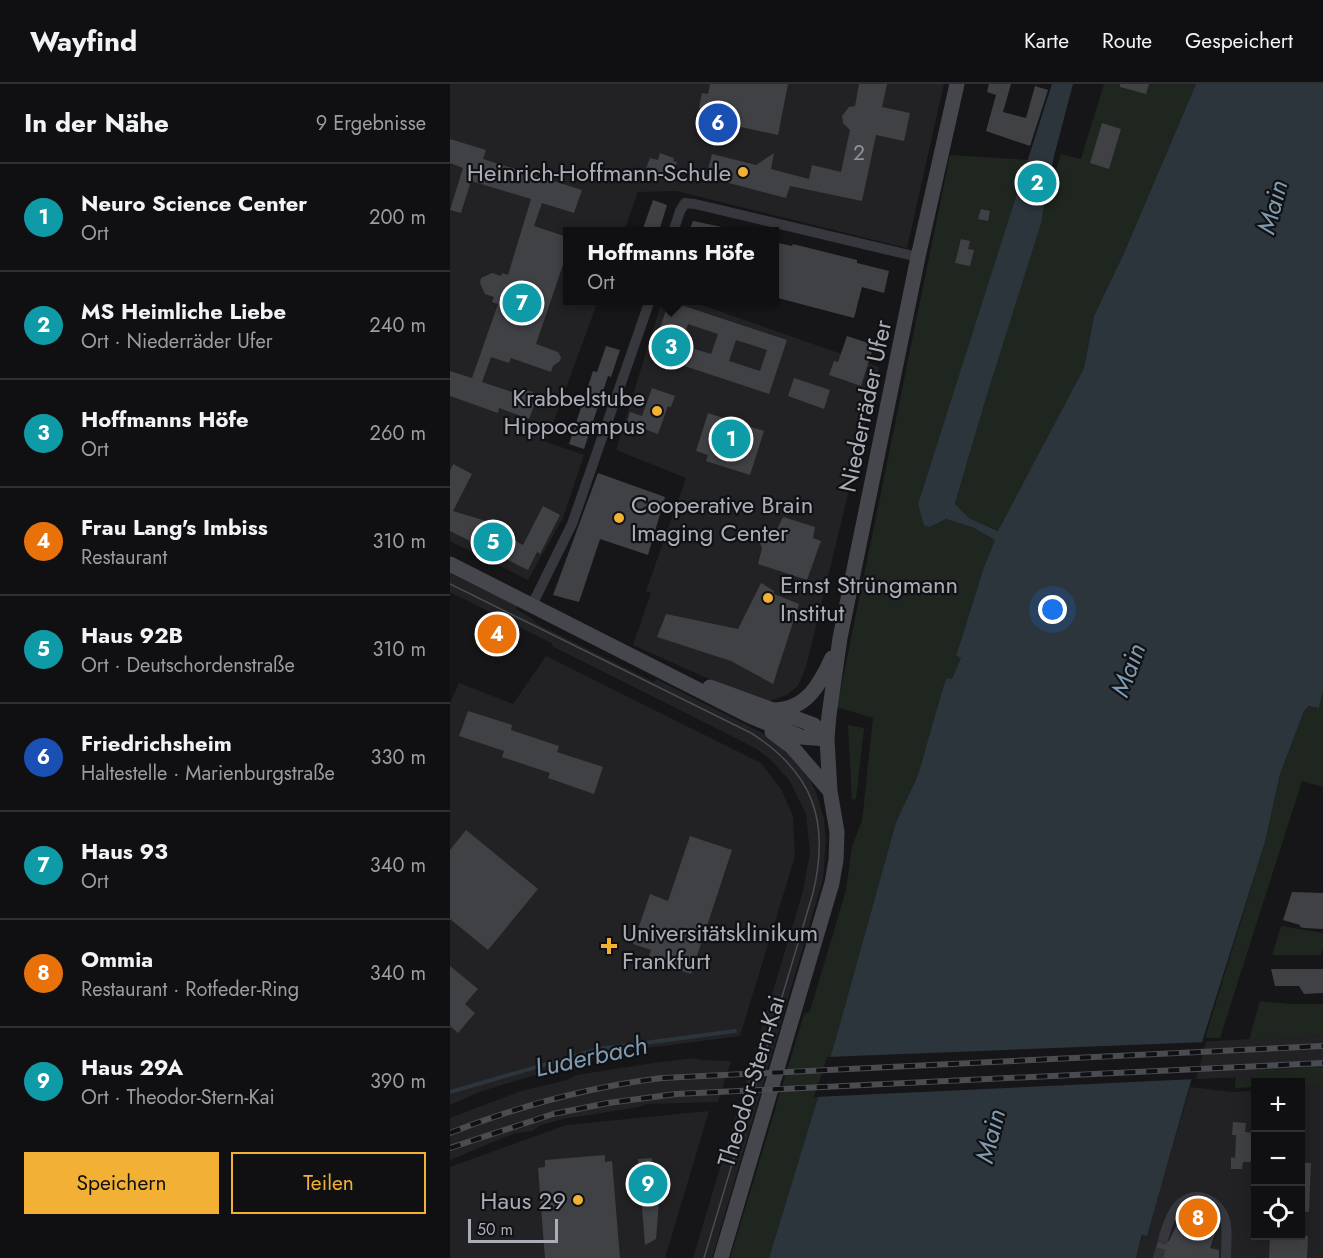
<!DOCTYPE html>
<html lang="de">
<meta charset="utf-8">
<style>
body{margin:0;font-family:Jost,sans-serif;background:#19191b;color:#f1f3f6}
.controls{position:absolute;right:18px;bottom:18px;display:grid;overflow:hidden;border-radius:0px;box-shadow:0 3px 15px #0003}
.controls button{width:54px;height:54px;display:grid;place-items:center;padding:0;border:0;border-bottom:2px solid #303032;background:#101012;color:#f1f3f6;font:30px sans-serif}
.scale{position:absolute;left:18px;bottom:15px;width:90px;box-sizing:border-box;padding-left:6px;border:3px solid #a8adb8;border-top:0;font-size:16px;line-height:21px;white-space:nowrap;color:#a8adb8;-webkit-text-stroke:4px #111113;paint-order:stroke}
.you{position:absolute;left:603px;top:526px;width:21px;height:21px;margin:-15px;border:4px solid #fff;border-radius:50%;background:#1a73e8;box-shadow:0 0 0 9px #1a73e833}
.badge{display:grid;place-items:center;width:39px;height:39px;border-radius:50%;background:#f2b134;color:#fff;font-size:20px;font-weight:700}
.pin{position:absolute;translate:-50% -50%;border:3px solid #fff;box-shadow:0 2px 6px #0006}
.popup{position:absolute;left:113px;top:143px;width:216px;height:78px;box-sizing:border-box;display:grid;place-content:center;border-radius:0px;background:#101012;filter:drop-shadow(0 2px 4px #0005);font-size:20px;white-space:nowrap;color:#9c9d9f}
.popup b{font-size:22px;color:#f1f3f6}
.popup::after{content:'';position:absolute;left:50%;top:100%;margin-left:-12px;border:12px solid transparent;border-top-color:#101012}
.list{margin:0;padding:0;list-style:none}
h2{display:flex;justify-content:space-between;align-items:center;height:78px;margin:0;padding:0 24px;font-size:26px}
h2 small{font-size:20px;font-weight:400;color:#9c9d9f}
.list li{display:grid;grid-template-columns:39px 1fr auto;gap:18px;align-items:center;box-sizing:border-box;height:108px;padding:0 24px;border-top:2px solid #303032}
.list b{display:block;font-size:22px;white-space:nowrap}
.list p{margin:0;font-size:20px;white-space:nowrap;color:#9c9d9f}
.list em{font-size:20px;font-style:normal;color:#9c9d9f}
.actions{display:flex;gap:12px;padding:18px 24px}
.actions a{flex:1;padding:14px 0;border:2px solid #f2b134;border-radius:0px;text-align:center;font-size:21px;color:#f2b134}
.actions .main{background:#f2b134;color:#111}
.icon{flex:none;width:33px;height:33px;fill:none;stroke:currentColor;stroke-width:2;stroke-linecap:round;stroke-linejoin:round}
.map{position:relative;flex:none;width:873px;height:1174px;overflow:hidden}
header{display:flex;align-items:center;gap:36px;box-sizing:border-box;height:84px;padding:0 30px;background:#101012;border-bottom:2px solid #303032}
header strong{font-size:28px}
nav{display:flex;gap:33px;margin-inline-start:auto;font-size:21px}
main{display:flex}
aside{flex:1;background:#101012}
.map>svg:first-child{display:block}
</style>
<header>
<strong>Wayfind</strong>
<nav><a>Karte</a><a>Route</a><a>Gespeichert</a></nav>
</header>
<main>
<aside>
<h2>In der Nähe<small>9 Ergebnisse</small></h2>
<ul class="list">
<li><span class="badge" style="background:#0f9aa8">1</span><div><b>Neuro Science Center</b><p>Ort</p></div><em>200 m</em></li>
<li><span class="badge" style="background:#0f9aa8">2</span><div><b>MS Heimliche Liebe</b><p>Ort · Niederräder Ufer</p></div><em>240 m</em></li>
<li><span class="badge" style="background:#0f9aa8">3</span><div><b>Hoffmanns Höfe</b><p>Ort</p></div><em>260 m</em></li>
<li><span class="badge" style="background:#e8710a">4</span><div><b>Frau Lang's Imbiss</b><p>Restaurant</p></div><em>310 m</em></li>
<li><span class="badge" style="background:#0f9aa8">5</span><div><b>Haus 92B</b><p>Ort · Deutschordenstraße</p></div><em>310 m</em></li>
<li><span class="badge" style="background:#1a4fb4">6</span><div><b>Friedrichsheim</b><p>Haltestelle · Marienburgstraße</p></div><em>330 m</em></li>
<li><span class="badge" style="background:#0f9aa8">7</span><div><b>Haus 93</b><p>Ort</p></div><em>340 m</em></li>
<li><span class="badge" style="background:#e8710a">8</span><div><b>Ommia</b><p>Restaurant · Rotfeder-Ring</p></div><em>340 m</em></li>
<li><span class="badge" style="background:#0f9aa8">9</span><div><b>Haus 29A</b><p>Ort · Theodor-Stern-Kai</p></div><em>390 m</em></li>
</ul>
<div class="actions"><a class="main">Speichern</a><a>Teilen</a></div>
</aside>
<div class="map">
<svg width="873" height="1174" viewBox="0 0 873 1174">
<rect width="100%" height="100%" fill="#161618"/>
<path fill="#222225" d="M 0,0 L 494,0 L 457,164 L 226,107 L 188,108 L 174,147 L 118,148 L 118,216 L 148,217 L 96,358 L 134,371 L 113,434 L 78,496 L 0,457 Z
M 212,217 L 240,217 L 429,283 L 356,583 L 348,602 L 337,611 L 319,617 L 297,612 L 183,561 L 201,509 L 196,507 L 236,394 L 166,366 Z
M 0,485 L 69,519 L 66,525 L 81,534 L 87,540 L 204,598 L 206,595 L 316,651 L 344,674 L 360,696 L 367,711 L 374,735 L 376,757 L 373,795 L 262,1174 L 243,1174 L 353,807 L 360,769 L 356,730 L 339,696 L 320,675 L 307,665 L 102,562 L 103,560 L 0,508 Z
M 96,572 L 311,679 L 331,705 L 343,732 L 345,772 L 290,952 L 159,969 L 32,1007 L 0,1021 L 0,619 L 9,599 L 63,620 Z
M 873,951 L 873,983 L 814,986 L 799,993 L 742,995 L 748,958 Z
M 245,974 L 250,976 L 281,977 L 268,1018 L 197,1020 L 189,1023 L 113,1035 L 91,1041 L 82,1047 L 65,1049 L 0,1076 L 0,1034 L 71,1007 L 117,996 L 126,991 L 203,979 Z
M 854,1001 L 873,1001 L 873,1174 L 686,1174 L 693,1151 L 697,1151 L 740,1003 L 782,1008 L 805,1007 L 806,1152 L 850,1152 L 851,1003 Z
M 259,1027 L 215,1174 L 0,1174 L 0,1083 L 116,1041 Z"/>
<path fill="#1e261f" d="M 654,0 L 746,0 L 674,169 L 644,232 L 634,284 L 549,447 L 519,434 L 505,421 L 536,314 L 611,70 L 631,75 Z
M 500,71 L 579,76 L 468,420 L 481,443 L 495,435 L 524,444 L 545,456 L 534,483 L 506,572 L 511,574 L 502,596 L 497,594 L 468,691 L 446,738 L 386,954 L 319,1174 L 280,1174 L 354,930 L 360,927 L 396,806 L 402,762 L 412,737 L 423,634 L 387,623 Z
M 873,605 L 873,703 L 852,697 L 770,954 L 755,954 L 815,758 L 830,690 L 854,627 L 859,622 L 869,624 Z
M 398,641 L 414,644 L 406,715 L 402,716 Z
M 831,842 L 873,849 L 873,864 L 871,871 L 822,871 Z
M 810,917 L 839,920 L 873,920 L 873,951 L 799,956 Z
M 873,983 L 873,1001 L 851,1001 L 850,998 L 806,998 L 805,1003 L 785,1004 L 786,993 L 799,993 L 813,986 Z"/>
<path fill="#2c353c" d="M 602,0 L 623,0 L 604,72 L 591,139 L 536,314 L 505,420 L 519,434 L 548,447 L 634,284 L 644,232 L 674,169 L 746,0 L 873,0 L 873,605 L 869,624 L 859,622 L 854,627 L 830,690 L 815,758 L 752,958 L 697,1152 L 692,1151 L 686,1174 L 319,1174 L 386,954 L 446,738 L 468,691 L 494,601 L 497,594 L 502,595 L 511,574 L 506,572 L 534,483 L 545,456 L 524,444 L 496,435 L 480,443 L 474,441 L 468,420 Z"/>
<path fill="#161618" d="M 756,958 L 746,995 L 364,1013 L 377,973 Z"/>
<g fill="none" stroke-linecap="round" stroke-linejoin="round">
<path stroke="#2c353c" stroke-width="4" d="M 0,1008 L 149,965 L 285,947"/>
</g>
<path fill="#404145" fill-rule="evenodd" d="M 260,0 L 338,0 L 328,51 L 259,36 L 254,33 L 249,23 L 252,9 L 258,10 Z
M 409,0 L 437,0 L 432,23 L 460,29 L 454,57 L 426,51 L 412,117 L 340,102 L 336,114 L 256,93 L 262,70 L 306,81 L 324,69 L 321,85 L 359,95 L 362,81 L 391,88 L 400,46 L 393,39 L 392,32 L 399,23 L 405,22 Z
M 539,0 L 561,0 L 553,28 L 576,34 L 585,2 L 598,6 L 580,62 L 536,47 L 546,11 L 537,8 Z
M 670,0 L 699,0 L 696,10 L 670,3 Z
M 652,39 L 671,45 L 659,85 L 640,79 Z
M 0,55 L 36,66 L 33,75 L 132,106 L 124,129 L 92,119 L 84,142 L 117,153 L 117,176 L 115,175 L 86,260 L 108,268 L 111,273 L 110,277 L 103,282 L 101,288 L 61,274 L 59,279 L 41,273 L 32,298 L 68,310 L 71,304 L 83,308 L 80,317 L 85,319 L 79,335 L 49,324 L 48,329 L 0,312 L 0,287 L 22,294 L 48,220 L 42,218 L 44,213 L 35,210 L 30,199 L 31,194 L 42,189 L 51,192 L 52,189 L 58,191 L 81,115 L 21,97 L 11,129 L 0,126 L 13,84 L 0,79 Z
M 210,69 L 224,74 L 223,77 L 227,78 L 222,93 L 196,84 L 200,74 L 208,76 Z
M 593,79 L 595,88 L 593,100 L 588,113 L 579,122 L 578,110 L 581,97 L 586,85 Z
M 203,116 L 217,121 L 209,147 L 192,147 Z
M 531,125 L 540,127 L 538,137 L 528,135 Z
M 243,137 L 272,143 L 272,147 L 239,147 Z
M 511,155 L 520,157 L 518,165 L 524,166 L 520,182 L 505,179 Z
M 324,158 L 342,162 L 343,160 L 407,176 L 407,179 L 439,187 L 434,209 L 412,203 L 404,234 L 324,213 L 327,193 L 324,193 Z
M 219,217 L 337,256 L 319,310 L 201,271 ZM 238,240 L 268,250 L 261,270 L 231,261 ZM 286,256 L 317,266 L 310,287 L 279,277 Z
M 397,252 L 424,261 L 411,302 L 379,291 L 384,277 L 388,278 Z
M 156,262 L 170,266 L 161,293 L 158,292 L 134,365 L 119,360 L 143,287 L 147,288 Z
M 344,294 L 380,306 L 374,325 L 338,312 Z
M 202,304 L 225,312 L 221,323 L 218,322 L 208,350 L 177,339 L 180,328 L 192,332 Z
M 258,329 L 314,347 L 300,391 L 256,377 L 258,371 L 246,367 Z
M 3,380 L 22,390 L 3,427 L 36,437 L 35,440 L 73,461 L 93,422 L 110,431 L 90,470 L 87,468 L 78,486 L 0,447 L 0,387 Z
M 148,389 L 215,413 L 198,471 L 150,455 L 129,518 L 103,511 Z
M 333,433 L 365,443 L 363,454 L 371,457 L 357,496 L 308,480 L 312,464 L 308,454 L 318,448 L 325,450 Z
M 311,499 L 324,507 L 324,510 L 349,520 L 323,600 L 281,577 L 207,553 L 216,530 L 288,545 Z
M 42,544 L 66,556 L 59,567 L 36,556 Z
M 18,627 L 62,641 L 61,646 L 109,662 L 107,668 L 153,683 L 144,710 L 98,694 L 100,689 L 52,673 L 54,667 L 9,652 Z
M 16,746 L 88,805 L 38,866 L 0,835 L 0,766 Z
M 240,752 L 282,766 L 241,890 L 198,876 L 201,866 L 183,860 L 200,810 L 218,817 Z
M 842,808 L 873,809 L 873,845 L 854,844 L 850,843 L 850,841 L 833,836 Z
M 0,882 L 28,905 L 15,920 L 25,929 L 8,949 L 0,942 Z
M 821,885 L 873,885 L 873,909 L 854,910 L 849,902 L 825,902 Z
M 783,1038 L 796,1039 L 795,1048 L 806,1049 L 806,1078 L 793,1078 L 792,1085 L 781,1085 L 781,1073 L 785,1074 L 786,1051 L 782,1051 Z
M 155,1071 L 155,1078 L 162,1077 L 170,1174 L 95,1174 L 88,1084 L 95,1083 L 95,1076 Z
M 202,1074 L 209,1118 L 206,1155 L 195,1161 L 188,1075 Z
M 850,1079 L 861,1079 L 859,1128 L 850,1127 Z
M 745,1122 L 758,1124 L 765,1132 L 768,1140 L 760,1164 L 769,1166 L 769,1174 L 703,1174 L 708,1157 L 712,1159 L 719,1157 L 732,1130 L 736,1125 Z
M 820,1152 L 858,1152 L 857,1174 L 819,1174 Z"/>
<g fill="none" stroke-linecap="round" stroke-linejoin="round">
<path stroke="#333438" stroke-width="10" stroke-dasharray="10 5" stroke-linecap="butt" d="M 708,1174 L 714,1152"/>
<path stroke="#37383d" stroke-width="10" d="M 223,148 L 230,127 L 235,119 L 245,120 L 468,173
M 82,521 L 122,440 L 200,216
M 714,1152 C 717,1142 721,1130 728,1122 C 744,1104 769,1115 775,1136 C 778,1147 776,1163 776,1174"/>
<path stroke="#45474d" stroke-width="15" d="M 0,480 L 300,632 L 351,653 L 377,655
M 260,603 L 364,641 L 377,655
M 325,626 C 357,625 370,600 382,574
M 322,648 L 342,663 L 380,707
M 271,1174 L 382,799 L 386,776 L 387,748 L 380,707 L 377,655 L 379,631 L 390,554 L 468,173 L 507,0"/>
<path stroke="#4a4c52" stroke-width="1.5" d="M 0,500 L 301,649 C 364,689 380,738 363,809 L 254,1174"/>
<defs>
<path id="rail" d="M 0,1049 C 69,1022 138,1003 212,994 L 873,962
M 0,1064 L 103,1030 L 158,1019 L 226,1010 L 873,979"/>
</defs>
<use href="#rail" stroke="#4a4c52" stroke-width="6"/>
<use href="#rail" stroke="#111113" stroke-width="4" stroke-dasharray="11" stroke-linecap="butt"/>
</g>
<g fill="#f2b134" stroke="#111113" stroke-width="2">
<circle cx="293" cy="88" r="6"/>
<circle cx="207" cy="327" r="6"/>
<circle cx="169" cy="434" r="6"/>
<circle cx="318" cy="514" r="6"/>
<path d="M156 853h6v6h6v6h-6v6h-6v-6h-6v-6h6z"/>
<circle cx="128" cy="1116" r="6"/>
</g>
<g text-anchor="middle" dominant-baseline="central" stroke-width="4.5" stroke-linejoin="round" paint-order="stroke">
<g font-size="21" fill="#8e929b">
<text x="409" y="69">2</text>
</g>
<g font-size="24" fill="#a8adb8" stroke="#111113" text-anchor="end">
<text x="281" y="88">Heinrich-Hoffmann-Schule</text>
<text x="195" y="313">Krabbelstube<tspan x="195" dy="28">Hippocampus</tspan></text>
<text x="181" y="420" text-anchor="start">Cooperative Brain<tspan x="181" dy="28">Imaging Center</tspan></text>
<text x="330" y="500" text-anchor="start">Ernst Strüngmann<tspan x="330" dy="28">Institut</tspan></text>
<text x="172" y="848" text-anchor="start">Universitätsklinikum<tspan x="172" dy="28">Frankfurt</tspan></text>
<text x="116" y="1116">Haus 29</text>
</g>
<g font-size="24" fill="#a8adb8" stroke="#111113">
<text transform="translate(415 322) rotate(-78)">Niederräder Ufer</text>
<text transform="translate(301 997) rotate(-73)">Theodor-Stern-Kai</text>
</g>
<g font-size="26" font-style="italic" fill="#7f9bb3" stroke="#111113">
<text transform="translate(822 123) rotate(-75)">Main</text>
<text transform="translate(678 586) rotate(-70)">Main</text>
<text transform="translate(141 972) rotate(-12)">Luderbach</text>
<text transform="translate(540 1052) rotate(-76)">Main</text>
</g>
</g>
</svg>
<div class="controls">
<button>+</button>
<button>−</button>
<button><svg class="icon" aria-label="locate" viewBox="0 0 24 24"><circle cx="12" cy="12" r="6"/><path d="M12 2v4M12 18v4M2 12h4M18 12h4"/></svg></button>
</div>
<div class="scale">50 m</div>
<div class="you"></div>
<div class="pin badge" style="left:281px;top:355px;background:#0f9aa8">1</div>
<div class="pin badge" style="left:587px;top:99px;background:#0f9aa8">2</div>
<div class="pin badge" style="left:221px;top:263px;background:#0f9aa8">3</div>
<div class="popup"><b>Hoffmanns Höfe</b>Ort</div>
<div class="pin badge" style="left:47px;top:550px;background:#e8710a">4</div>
<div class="pin badge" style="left:43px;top:458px;background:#0f9aa8">5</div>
<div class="pin badge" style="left:268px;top:39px;background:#1a4fb4">6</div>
<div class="pin badge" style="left:72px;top:219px;background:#0f9aa8">7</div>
<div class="pin badge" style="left:748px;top:1134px;background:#e8710a">8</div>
<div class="pin badge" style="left:198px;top:1100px;background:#0f9aa8">9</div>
</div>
</main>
